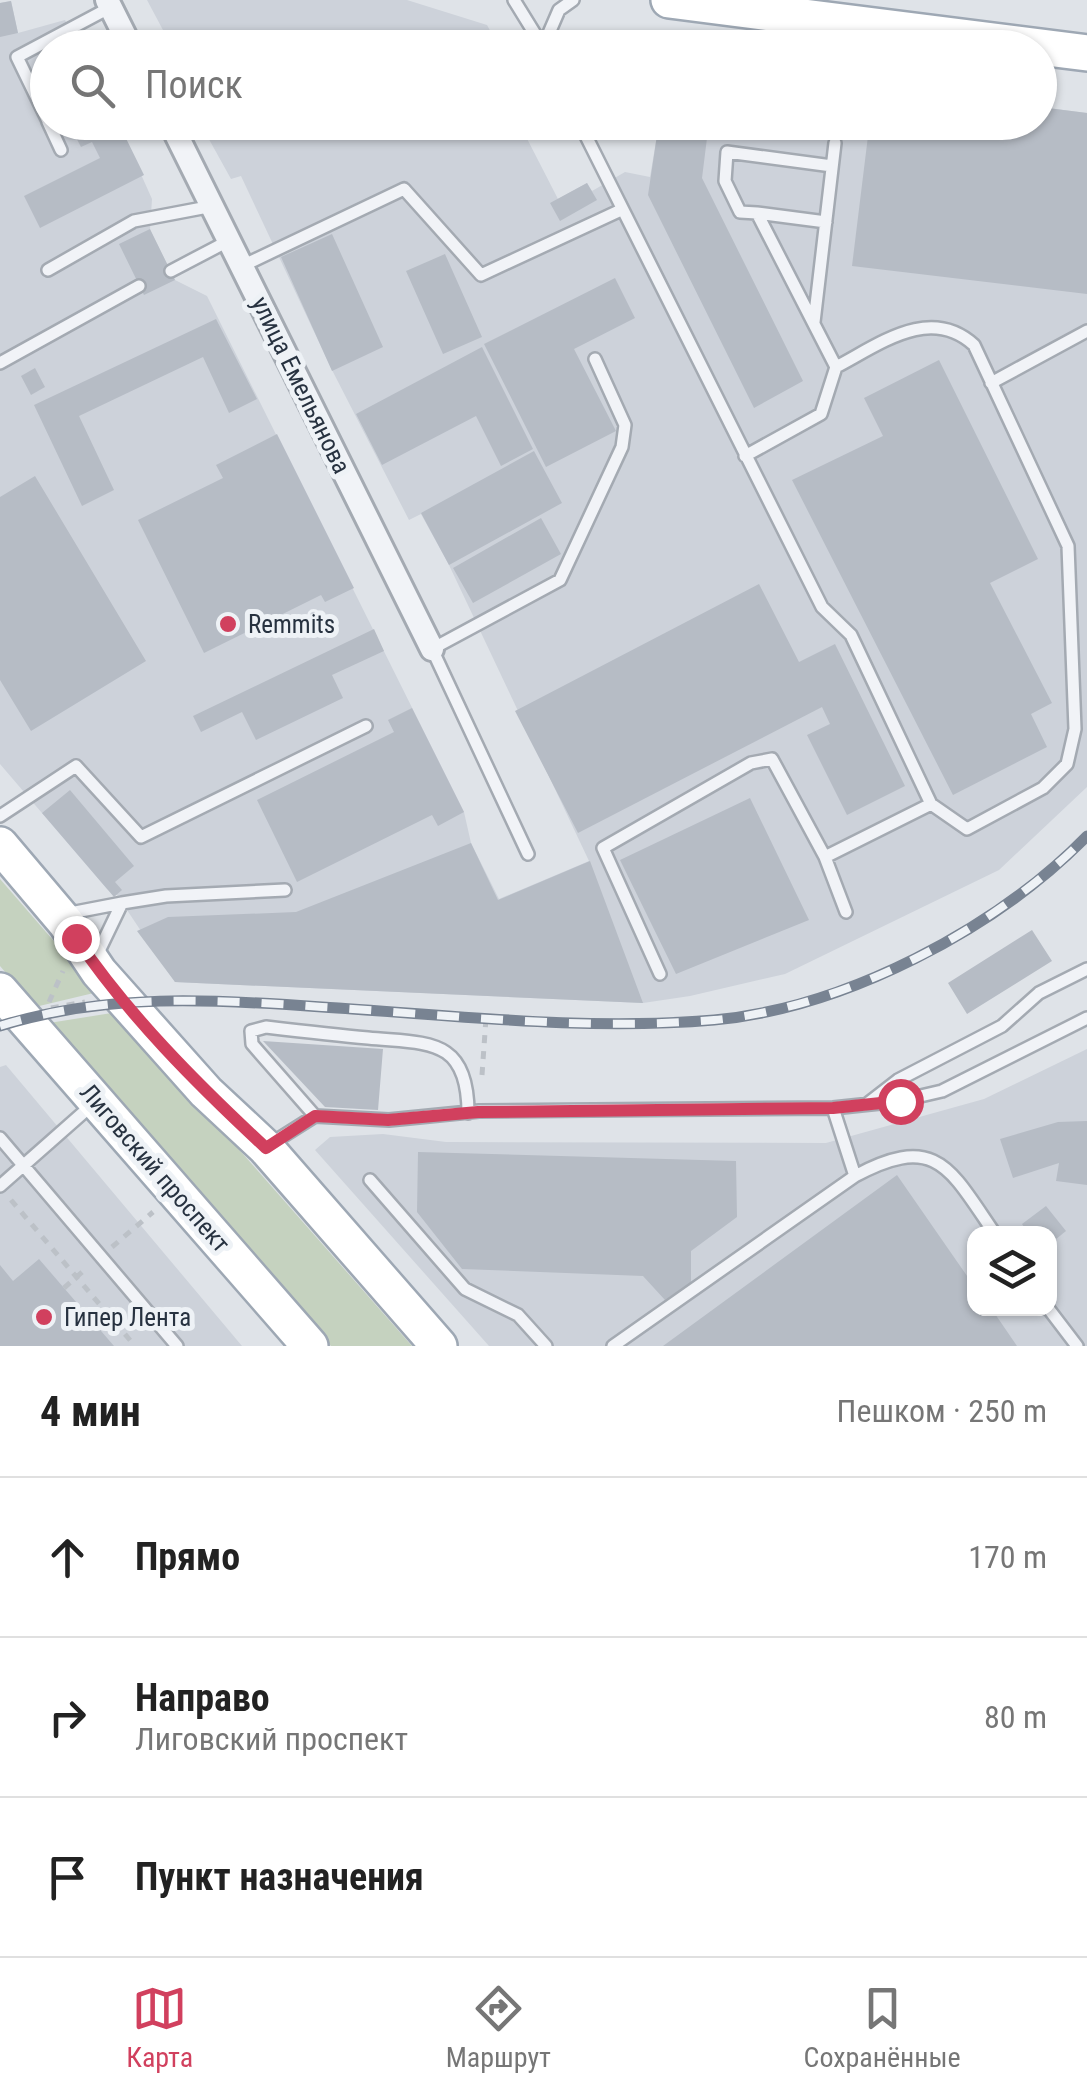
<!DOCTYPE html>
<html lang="ru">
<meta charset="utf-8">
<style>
body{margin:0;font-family:"Roboto Condensed",sans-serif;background:#f6f6f6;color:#222}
.controls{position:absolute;right:30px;bottom:30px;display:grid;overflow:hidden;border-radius:20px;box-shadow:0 2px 8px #0004}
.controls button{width:90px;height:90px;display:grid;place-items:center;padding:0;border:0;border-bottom:2px solid #e0e0e0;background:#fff;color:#222;font:50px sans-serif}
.stop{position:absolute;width:30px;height:30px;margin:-22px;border:8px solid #d1405e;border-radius:50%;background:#fff}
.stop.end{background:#d1405e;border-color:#fff;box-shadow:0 2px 10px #0008}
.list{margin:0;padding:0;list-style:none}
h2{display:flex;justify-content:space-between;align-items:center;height:130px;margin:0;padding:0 40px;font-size:42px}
h2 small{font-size:32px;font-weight:400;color:#767676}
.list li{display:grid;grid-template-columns:65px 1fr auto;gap:30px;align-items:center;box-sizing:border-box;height:160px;padding:0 40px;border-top:2px solid #e0e0e0}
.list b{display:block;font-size:38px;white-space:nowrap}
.list p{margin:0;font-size:32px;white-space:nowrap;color:#767676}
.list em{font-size:32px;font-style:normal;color:#767676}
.icon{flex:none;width:55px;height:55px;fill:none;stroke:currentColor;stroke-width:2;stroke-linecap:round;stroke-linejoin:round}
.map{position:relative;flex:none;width:1087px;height:1346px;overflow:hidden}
.search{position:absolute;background:#fff;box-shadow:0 2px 8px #0004;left:30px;right:30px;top:30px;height:110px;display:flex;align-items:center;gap:25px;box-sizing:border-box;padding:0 35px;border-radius:55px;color:#767676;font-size:38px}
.sheet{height:610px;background:#fff}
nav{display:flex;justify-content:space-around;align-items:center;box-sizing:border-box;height:140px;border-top:2px solid #e0e0e0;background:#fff;font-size:28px;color:#767676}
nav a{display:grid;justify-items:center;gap:5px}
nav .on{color:#d1405e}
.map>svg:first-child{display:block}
</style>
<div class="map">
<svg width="1087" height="1346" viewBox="0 0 1087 1346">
<rect width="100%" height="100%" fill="#dfe3e8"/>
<path fill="#cdd2da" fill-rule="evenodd" d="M 147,0 L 407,0 L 487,25 L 499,47 L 172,47 Z
M 11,1 L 18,33 L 65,20 L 80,47 L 48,48 L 48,122 L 118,123 L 152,199 L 150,230 L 175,280 L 207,296 L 464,812 L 471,843 L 499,899 L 589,861 L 449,565 L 421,514 L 409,520 L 332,370 L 241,176 L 231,179 L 200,123 L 519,123 L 558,199 L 587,183 L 592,191 L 625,172 L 650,177 L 659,123 L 1040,122 L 1040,107 L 1087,113 L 1087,787 L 999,870 L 785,974 L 690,996 L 643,1003 L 175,982 L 117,895 L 107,889 L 0,764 L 0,3 Z
M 1087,1049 L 1087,1346 L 489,1346 L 315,1150 L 330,1137 L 383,1134 L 446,1142 L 826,1143 L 984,1099 ZM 974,1234 L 1050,1234 L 1050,1308 L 974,1308 Z
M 6,1065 L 242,1346 L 0,1346 L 0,1067 Z"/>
<path fill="#c5d2bf" d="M 0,879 L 98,992 L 35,1007 L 0,966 Z
M 118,1012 L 412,1346 L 331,1346 L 49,1023 Z"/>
<path fill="#b6bcc5" d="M 11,1 L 18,33 L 0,37 L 0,3 Z
M 1040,107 L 1087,113 L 1087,294 L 852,266 L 868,136 L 775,125 L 1040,122 Z
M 68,122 L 118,122 L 144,175 L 40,228 L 24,196 L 100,158 L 92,142 L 81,147 Z
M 659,122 L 709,122 L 702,178 L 803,381 L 754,408 L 648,195 Z
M 587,183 L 597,200 L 560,221 L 550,203 Z
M 150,229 L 175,280 L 144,295 L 119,244 Z
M 332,234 L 383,347 L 332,371 L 281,257 Z
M 445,254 L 482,337 L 443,354 L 406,271 Z
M 615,278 L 635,318 L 574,349 L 616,431 L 546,467 L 484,344 Z
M 216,319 L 257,399 L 229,413 L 203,357 L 79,416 L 114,490 L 82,506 L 34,405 Z
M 482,347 L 533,449 L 501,466 L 476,416 L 382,465 L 356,414 Z
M 939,360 L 1038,559 L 990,583 L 1052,703 L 1031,714 L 1047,747 L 953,795 L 792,480 L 883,436 L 864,398 Z
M 35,368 L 45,387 L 31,395 L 21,376 Z
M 277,434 L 354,588 L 325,602 L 321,595 L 204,653 L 138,520 L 223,478 L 216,465 Z
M 534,451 L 562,503 L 449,565 L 421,513 Z
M 35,476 L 146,661 L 31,731 L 0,680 L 0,497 Z
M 541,518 L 561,554 L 473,603 L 453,568 Z
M 759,584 L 799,662 L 835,644 L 905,786 L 847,815 L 807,735 L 830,724 L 822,707 L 578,833 L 515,711 Z
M 374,629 L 384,651 L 332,675 L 343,698 L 256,740 L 242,712 L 201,732 L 193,716 Z
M 412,708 L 464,812 L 438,826 L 432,815 L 297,882 L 257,800 L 394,732 L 388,720 Z
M 70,790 L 134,866 L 115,882 L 122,890 L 114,897 L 42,813 Z
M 750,798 L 809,920 L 676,974 L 620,860 Z
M 471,843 L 498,900 L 590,861 L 643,1003 L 175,982 L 137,931 L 168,917 L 296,912 Z
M 1032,930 L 1052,961 L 967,1014 L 948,983 Z
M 263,1041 L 383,1049 L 378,1110 L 325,1107 Z
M 1087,1121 L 1087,1185 L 1056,1181 L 1059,1163 L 1013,1178 L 1000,1139 L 1058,1122 Z
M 418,1152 L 736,1161 L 737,1217 L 691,1251 L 691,1283 L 665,1300 L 643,1276 L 462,1269 L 417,1212 Z
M 897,1175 L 974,1286 L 974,1308 L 991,1308 L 1017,1346 L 663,1346 Z
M 1046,1206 L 1066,1231 L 1050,1244 L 1050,1234 L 1029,1234 L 1022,1224 Z
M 39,1259 L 114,1346 L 0,1346 L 0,1265 L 13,1281 Z"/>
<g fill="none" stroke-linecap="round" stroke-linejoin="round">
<defs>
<path id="service" d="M 514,0 L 543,47 L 559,10 L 573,0
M 48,121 L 17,57 L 111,7
M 48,122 L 61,150
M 579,122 L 822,607 L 851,635 L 931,804
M 757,213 L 826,222
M 242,266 L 404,189 L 481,275 L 621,210
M 48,270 L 134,221 L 213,206
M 171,271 L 230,240
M 814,322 L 835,143
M 0,363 L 139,286
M 991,383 L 1087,331
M 745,456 L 821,414 L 836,367 L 757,213 L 740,212 L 725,181 L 727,152 L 832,166
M 0,816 L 76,766 L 141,837 L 366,726
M 528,854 L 432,649 L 560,580 L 622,447 L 625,425 L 595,359
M 825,857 L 931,804 L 967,829 L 1043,788 L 1067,764 L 1075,729 L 1068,546 L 974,345 C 930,305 880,344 836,367
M 122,903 L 166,896 L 285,890
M 65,914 L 122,903 L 97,955
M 660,974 L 603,848 L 751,763 L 772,759 L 825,857 L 846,912
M 867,1104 L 898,1080 L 1002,1026 L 1039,993 L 1087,969
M 833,1108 L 855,1176
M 315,1116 L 252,1044 L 251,1031 L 266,1027 C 300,1031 334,1035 368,1038 C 426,1044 468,1036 468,1113
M 0,1138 L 177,1346
M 269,1145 L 315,1116 L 389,1120 L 479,1111 L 833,1108 L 899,1101 L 942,1091 L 1087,1018
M 370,1180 L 465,1289 L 518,1315 L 546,1346
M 0,1186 L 93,1104
M 1048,1308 L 1077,1346
M 613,1346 L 855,1176 C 937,1132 950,1169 995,1234"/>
<path id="minor" d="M 107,0 L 131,48
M 170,122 L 432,649"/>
<path id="primary" d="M 669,0 L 1087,53
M 0,845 L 66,923 L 99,972 L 206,1092 L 266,1148 L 439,1346
M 0,991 L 310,1346"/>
</defs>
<use href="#service" stroke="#a4aab2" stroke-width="16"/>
<use href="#minor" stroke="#a4aab2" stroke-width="28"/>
<use href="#primary" stroke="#9ea8b4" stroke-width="40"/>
<path stroke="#bcc1c7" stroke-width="5" stroke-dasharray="8 8" stroke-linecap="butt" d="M 661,48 L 663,31
M 49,1002 L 63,971
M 51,1008 L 85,1002
M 482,1075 L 486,1018
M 11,1200 L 135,1346
M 112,1247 L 153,1212
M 64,1288 L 88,1267"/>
<use href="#service" stroke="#f1f3f7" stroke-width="11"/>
<use href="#minor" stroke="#f1f3f7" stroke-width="22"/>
<use href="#primary" stroke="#fff" stroke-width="35"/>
<defs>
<path id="rail" d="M 0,1026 C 107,993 212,999 322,1007 C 452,1015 583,1031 714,1020 C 845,1008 996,929 1087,836"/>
</defs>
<use href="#rail" stroke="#788392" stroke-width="11"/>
<use href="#rail" stroke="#eef2f6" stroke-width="8" stroke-dasharray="22" stroke-linecap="butt"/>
</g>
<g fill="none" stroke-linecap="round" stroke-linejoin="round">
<path stroke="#d1405e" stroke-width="12" d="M 76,938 C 128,1015 197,1084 266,1148 L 315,1116 L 388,1120 L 478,1112 L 833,1108 L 900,1101"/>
</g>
<g fill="#d1405e" stroke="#eef2f6" stroke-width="4">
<circle cx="228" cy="624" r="10"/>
<circle cx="44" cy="1317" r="10"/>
</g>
<g text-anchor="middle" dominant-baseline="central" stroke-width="10" stroke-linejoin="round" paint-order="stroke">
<g font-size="25" fill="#273240" stroke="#eef2f6">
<text transform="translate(301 385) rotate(64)">улица Емельянова</text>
<text transform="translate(155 1168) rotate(49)">Лиговский проспект</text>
</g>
<g font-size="25" fill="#273240" stroke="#eef2f6" text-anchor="start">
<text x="248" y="624">Remmits</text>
<text x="64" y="1317">Гипер Лента</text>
</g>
</g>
</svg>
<div class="controls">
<button><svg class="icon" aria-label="layers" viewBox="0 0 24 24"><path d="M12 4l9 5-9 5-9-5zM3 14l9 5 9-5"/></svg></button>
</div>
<div class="stop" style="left:900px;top:1101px"></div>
<div class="stop end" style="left:76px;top:938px"></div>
<div class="search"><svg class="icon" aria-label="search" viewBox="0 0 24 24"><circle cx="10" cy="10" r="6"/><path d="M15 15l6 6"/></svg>Поиск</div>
</div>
<section class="sheet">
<h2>4 мин<small>Пешком · 250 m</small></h2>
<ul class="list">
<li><svg class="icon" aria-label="ahead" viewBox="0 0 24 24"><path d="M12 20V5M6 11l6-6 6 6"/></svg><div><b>Прямо</b></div><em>170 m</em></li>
<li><svg class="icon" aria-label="right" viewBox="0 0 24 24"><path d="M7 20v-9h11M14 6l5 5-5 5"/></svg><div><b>Направо</b><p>Лиговский проспект</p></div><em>80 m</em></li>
<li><svg class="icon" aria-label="arrive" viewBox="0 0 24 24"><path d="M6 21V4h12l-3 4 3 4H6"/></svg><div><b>Пункт назначения</b></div></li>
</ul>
</section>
<nav>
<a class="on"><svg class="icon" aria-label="map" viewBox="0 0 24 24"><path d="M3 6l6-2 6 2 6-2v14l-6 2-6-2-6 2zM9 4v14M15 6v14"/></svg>Карта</a>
<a><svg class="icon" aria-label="directions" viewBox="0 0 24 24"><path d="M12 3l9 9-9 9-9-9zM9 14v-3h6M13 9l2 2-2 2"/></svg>Маршрут</a>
<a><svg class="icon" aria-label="saved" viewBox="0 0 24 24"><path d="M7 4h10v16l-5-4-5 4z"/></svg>Сохранённые</a>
</nav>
